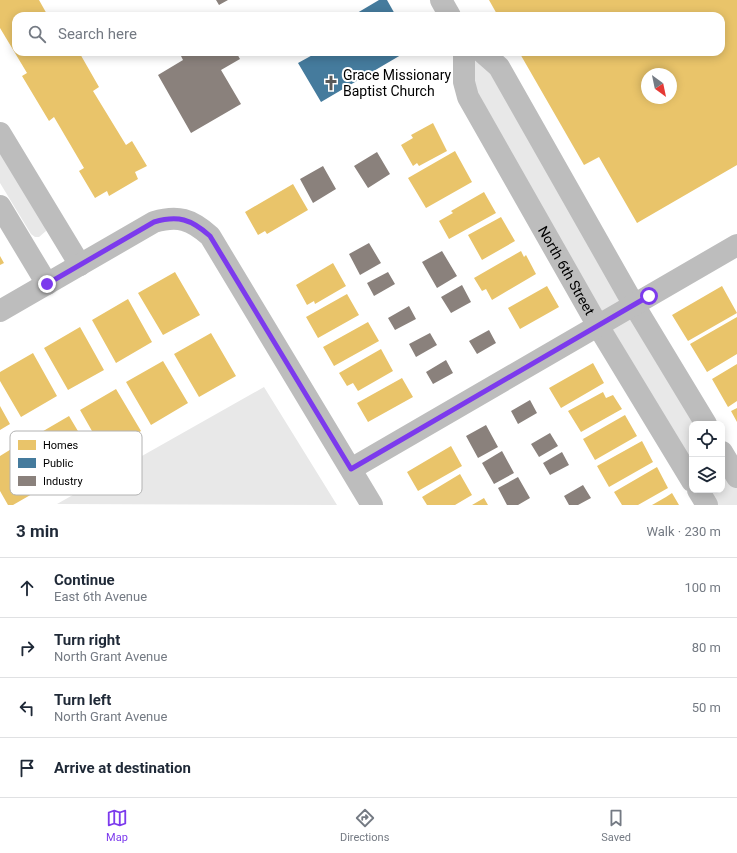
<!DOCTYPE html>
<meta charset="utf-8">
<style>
body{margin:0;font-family:Roboto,sans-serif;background:#f2f2f3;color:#1f2937}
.controls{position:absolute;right:12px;bottom:12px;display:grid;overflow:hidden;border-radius:8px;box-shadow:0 2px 10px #0003}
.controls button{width:36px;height:36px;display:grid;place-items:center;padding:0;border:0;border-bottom:1px solid #e0e1e3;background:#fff;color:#1f2937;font:20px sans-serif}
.compass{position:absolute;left:641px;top:68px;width:36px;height:36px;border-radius:50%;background:#fff;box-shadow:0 2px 10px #0003;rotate:147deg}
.stop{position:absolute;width:12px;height:12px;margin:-9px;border:3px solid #7c3aed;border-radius:50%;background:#fff}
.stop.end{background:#7c3aed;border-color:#fff;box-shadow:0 1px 4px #0008}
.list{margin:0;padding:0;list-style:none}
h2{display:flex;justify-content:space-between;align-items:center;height:52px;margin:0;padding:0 16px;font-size:17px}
h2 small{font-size:13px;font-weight:400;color:#747a83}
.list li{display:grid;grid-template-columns:26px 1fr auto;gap:12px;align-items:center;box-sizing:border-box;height:60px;padding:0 16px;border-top:1px solid #e0e1e3}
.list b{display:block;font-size:15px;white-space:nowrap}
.list p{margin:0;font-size:13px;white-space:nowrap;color:#747a83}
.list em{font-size:13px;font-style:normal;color:#747a83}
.icon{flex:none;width:22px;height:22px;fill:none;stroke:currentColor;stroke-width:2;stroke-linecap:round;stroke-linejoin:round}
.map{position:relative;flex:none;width:737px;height:505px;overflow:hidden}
.search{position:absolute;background:#fff;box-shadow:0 2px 10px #0003;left:12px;right:12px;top:12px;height:44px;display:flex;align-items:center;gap:10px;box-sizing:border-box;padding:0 14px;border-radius:12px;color:#747a83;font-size:15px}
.sheet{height:292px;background:#fff}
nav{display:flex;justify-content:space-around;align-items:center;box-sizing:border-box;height:56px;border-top:1px solid #e0e1e3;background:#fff;font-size:11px;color:#747a83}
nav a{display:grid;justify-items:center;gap:2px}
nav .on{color:#7c3aed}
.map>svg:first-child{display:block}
</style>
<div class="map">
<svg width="737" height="505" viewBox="0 0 737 505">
<rect width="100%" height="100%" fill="#fff"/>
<path fill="#e8e8e8" d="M 482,52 L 706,424 L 692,424 L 692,481 L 598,326 L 463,64 Z
M 0,153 L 45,226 L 46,231 L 39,237 L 35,237 L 31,234 L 0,183 Z
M 264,387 L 337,505 L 57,504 Z
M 722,452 L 737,477 L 737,505 L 707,505 L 698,490 L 722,490 Z"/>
<path fill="#e9c46a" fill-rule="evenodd" d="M 0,0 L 39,0 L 48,16 L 16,16 L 16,52 L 79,52 L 99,87 L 93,91 L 126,145 L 132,141 L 147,166 L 135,172 L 138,179 L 109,196 L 107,191 L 95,198 L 79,171 L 84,168 L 54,117 L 49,121 L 22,76 L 27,73 L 0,28 Z
M 489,0 L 737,0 L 737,165 L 637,223 L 599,157 L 584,165 L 519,52 L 721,52 L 721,16 L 498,16 ZM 647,74 L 671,74 L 671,98 L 647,98 Z
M 433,123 L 447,151 L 419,166 L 417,163 L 413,166 L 401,145 L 413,138 L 411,135 Z
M 455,151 L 472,182 L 426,208 L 408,178 Z
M 293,184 L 308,210 L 267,234 L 265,231 L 258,235 L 245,212 Z
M 484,192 L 496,213 L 449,239 L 439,221 L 453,213 L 451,211 Z
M 501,217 L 515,241 L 482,260 L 468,235 Z
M 521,251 L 524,257 L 526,255 L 536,274 L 492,300 L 486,289 L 482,291 L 474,278 Z
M 0,256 L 4,263 L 0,265 Z
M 333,263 L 346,286 L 315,304 L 314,301 L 307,305 L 296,285 Z
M 175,272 L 200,315 L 163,335 L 138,293 Z
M 547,286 L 559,307 L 520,329 L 508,308 Z
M 722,286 L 737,313 L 688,341 L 672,315 Z
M 347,294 L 359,315 L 318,338 L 306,317 Z
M 128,299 L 152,342 L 116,363 L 92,320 Z
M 737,317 L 737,354 L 707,372 L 690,344 Z
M 368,322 L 379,341 L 334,366 L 323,347 Z
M 80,327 L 104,370 L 68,390 L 44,348 Z
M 211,333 L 236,376 L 199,397 L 174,354 Z
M 381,349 L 393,371 L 358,391 L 353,383 L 347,386 L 339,373 Z
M 33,353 L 57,396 L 21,417 L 0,381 L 0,372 Z
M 163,361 L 188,403 L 151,425 L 126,382 Z
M 593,363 L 604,383 L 561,408 L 549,388 Z
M 737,364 L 737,401 L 728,407 L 712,379 Z
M 402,378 L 413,397 L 368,422 L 357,403 Z
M 116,389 L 141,431 L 104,452 L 80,410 Z
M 603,392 L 606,398 L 613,395 L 622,409 L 581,432 L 568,411 Z
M 0,406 L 10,424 L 0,430 Z
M 737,408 L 737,422 L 731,411 Z
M 625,415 L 637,436 L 595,460 L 583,439 Z
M 69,416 L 94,458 L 57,479 L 33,437 Z
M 642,441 L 653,462 L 609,487 L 597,466 Z
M 21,443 L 46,486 L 13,505 L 8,505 L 0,491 L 0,456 Z
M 451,446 L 462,466 L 418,491 L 407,472 Z
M 657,467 L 668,488 L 638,505 L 622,505 L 614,492 Z
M 460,474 L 472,495 L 455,505 L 427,505 L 422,497 Z
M 672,493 L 679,505 L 652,505 L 666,497 Z
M 484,498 L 488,505 L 472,505 Z"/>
<path fill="#457b9d" d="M 379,0 L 387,0 L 396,16 L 352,16 Z
M 318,52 L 406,52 L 321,102 L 298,63 Z"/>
<path fill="#8a817c" d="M 216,0 L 228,0 L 219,5 Z
M 179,52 L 236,52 L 240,59 L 221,70 L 241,104 L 191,133 L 158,75 L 183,60 Z
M 377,152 L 390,174 L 368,188 L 354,166 Z
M 323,166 L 336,189 L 313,203 L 300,179 Z
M 369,243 L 381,263 L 360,275 L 349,254 Z
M 442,251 L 457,276 L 437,288 L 422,262 Z
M 388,272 L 395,284 L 374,296 L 367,283 Z
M 462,285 L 471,302 L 451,313 L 441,297 Z
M 409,306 L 416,319 L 395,330 L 388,318 Z
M 489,330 L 496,343 L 477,354 L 469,341 Z
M 430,333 L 437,345 L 416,357 L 409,344 Z
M 446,360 L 453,373 L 433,384 L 426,372 Z
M 530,400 L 537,413 L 518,424 L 511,411 Z
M 486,425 L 498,447 L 478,458 L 466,436 Z
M 550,433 L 558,446 L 539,457 L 531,444 Z
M 502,451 L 514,473 L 494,484 L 482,463 Z
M 562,452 L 569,465 L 550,475 L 543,463 Z
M 518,477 L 530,498 L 518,505 L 507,505 L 498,488 Z
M 583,485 L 591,498 L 578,505 L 569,505 L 564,496 Z"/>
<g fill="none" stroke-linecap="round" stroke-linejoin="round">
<g stroke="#bdbdbd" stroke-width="22">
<path d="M 441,0 L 450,16"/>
<path id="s1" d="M 464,52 L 464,82 L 468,97 L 598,326 L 692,481"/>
<path d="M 482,52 L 499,67 L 634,305 L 706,424"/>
<path d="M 0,133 L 80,265"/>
<path d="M 0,206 L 47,284"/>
<path d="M 0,311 L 154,222 C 178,215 191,219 210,236 L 372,505"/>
<path d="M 722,452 L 737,477"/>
<path d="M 351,469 L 737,245"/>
<path d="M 698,490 L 707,505"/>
</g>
</g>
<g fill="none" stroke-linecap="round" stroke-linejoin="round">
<path stroke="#7c3aed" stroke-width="5" d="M 47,284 L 154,222 C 178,215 191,219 210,236 L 351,469 L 649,296"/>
</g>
<defs>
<symbol id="church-bare" viewBox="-9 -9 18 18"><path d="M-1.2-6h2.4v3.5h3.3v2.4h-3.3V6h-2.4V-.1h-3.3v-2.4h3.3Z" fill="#595959" stroke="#fff" stroke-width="2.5" paint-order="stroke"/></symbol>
</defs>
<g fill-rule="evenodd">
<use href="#church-bare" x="320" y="72" width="22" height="22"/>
</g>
<g text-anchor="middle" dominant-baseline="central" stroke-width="4" stroke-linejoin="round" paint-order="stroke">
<g font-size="14" fill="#000" stroke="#fff" text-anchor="start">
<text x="343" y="75">Grace Missionary<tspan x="343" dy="16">Baptist Church</tspan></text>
</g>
<g font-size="14" fill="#000" stroke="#fff">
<text stroke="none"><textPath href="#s1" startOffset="245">North 6th Street</textPath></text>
</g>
</g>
<rect x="10" y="431" width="132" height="64" rx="6" fill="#fff" stroke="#b2b2b2" stroke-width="1"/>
<rect x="18" y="440" width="18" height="10" fill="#e9c46a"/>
<rect x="18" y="458" width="18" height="10" fill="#457b9d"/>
<rect x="18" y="476" width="18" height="10" fill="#8a817c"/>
<g font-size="11" fill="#000">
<text x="43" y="449">Homes</text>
<text x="43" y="467">Public</text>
<text x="43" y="485">Industry</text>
</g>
</svg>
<div class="controls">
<button><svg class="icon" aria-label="locate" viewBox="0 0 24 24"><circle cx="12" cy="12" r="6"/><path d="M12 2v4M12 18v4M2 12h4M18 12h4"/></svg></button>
<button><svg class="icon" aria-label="layers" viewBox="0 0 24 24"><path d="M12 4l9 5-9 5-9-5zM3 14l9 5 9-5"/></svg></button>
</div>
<svg class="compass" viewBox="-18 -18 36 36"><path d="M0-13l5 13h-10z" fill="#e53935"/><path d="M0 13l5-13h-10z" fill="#747a83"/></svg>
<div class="stop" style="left:649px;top:296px"></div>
<div class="stop end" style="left:47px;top:284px"></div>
<div class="search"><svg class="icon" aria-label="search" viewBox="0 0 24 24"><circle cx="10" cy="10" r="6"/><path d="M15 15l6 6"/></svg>Search here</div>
</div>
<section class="sheet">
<h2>3 min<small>Walk · 230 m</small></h2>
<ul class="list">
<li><svg class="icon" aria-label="ahead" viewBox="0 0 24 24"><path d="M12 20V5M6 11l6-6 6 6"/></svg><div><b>Continue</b><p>East 6th Avenue</p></div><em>100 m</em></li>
<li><svg class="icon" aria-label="right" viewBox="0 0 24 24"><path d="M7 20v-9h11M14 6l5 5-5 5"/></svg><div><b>Turn right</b><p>North Grant Avenue</p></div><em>80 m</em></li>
<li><svg class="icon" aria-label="left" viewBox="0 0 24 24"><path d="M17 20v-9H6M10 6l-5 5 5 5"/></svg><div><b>Turn left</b><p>North Grant Avenue</p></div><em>50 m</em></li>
<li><svg class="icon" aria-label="arrive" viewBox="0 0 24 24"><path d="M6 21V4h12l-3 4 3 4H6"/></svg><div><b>Arrive at destination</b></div></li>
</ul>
</section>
<nav>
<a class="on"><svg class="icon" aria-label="map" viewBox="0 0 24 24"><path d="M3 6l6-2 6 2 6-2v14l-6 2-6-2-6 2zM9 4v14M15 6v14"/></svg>Map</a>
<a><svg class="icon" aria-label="directions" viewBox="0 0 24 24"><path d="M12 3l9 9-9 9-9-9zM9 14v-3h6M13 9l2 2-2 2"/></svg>Directions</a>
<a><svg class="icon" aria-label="saved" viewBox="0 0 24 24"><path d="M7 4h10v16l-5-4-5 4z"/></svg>Saved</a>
</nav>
